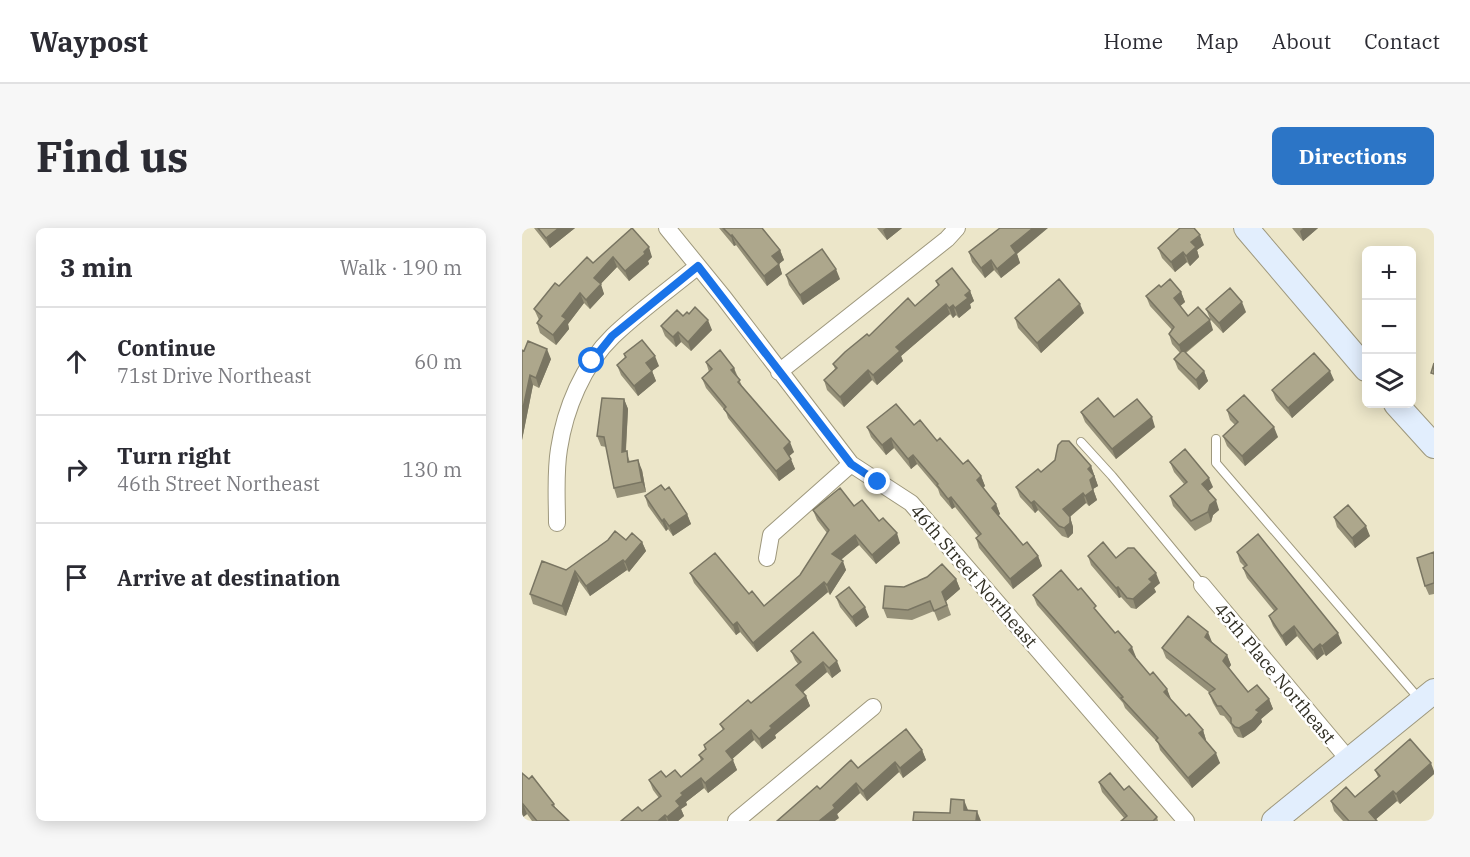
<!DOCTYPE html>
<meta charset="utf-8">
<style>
body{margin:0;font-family:"IBM Plex Serif",serif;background:#f7f7f7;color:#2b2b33}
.controls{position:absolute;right:18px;top:18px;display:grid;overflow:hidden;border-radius:9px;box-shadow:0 3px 15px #0003}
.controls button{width:54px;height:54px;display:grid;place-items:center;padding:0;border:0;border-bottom:2px solid #e1e1e2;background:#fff;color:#2b2b33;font:30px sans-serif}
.stop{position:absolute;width:18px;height:18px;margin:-14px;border:4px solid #1a73e8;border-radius:50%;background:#fff}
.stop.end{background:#1a73e8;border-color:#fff;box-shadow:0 2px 6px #0008}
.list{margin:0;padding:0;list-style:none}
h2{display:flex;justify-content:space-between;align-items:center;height:78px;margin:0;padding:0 24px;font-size:26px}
h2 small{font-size:20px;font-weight:400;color:#7c7c81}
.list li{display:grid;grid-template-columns:39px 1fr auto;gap:18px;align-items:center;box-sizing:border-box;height:108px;padding:0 24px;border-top:2px solid #e1e1e2}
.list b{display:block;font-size:22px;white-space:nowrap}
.list p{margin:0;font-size:20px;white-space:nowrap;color:#7c7c81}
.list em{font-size:20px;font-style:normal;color:#7c7c81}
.icon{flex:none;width:33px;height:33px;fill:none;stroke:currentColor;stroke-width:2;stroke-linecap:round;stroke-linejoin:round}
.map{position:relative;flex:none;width:912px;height:593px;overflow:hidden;border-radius:9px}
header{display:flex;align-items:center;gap:36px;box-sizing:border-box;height:84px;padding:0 30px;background:#fff;border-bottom:2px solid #e1e1e2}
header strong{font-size:28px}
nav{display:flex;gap:33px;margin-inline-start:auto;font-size:21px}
.intro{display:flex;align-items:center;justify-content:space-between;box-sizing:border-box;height:144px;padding:0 36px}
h1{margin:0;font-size:42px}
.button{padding:15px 27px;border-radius:9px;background:#2c75c6;color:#fff;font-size:21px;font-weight:700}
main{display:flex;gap:36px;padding:0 36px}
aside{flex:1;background:#fff;border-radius:9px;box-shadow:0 3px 15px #0003}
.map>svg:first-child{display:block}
</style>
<header>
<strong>Waypost</strong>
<nav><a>Home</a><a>Map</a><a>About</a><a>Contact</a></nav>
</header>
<div class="intro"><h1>Find us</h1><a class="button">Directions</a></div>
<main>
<aside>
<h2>3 min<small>Walk · 190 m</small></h2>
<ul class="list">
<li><svg class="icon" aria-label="ahead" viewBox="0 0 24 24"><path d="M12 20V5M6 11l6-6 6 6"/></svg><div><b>Continue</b><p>71st Drive Northeast</p></div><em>60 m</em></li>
<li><svg class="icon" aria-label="right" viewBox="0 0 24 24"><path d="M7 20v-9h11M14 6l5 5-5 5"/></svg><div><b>Turn right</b><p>46th Street Northeast</p></div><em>130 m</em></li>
<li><svg class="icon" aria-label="arrive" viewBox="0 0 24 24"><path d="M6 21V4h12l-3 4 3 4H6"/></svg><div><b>Arrive at destination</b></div></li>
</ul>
</aside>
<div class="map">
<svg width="912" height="593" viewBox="0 0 912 593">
<rect width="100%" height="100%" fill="#ece6c9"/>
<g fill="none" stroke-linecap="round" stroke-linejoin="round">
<defs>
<path id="lane" d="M 694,211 L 694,235 L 899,473
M 559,214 L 590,248 L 680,357"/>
<path id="street" d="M 145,0 L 202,70 L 329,236 L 389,275 L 664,593
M 257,144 L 425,11 L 435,0
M 35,295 C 35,271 33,245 37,221 C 43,181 61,137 91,108 C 117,83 148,61 176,38
M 245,330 L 249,307 L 329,236
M 680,357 L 827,532
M 214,593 L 351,479"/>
<path id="secondary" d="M 724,0 L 844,141
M 874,176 L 912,218
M 752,593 L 912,463"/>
</defs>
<use href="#lane" stroke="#9e987d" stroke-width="10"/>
<use href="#street" stroke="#9e987d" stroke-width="18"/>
<use href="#secondary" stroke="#9e987d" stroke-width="26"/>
<use href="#lane" stroke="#fff" stroke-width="8"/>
<use href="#street" stroke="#fff" stroke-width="16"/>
<use href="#secondary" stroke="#e2eefd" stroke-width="24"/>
</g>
<path fill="#959078" d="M 12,0 L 53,0 L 28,20 Z
M 110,0 L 130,29 L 126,33 L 127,36 L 107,53 L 95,39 L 78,56 L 82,66 L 68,81 L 62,75 L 46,96 L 47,101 L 34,117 L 18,105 L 15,95 L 17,92 L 12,81 L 37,58 L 71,35 Z
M 197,0 L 240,0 L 258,22 L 262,32 L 257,36 L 260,46 L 245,58 L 214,17 L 212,18 Z
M 355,0 L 380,0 L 365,12 Z
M 770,0 L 796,0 L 781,13 Z
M 682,17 L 675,22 L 677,29 L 668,38 L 665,34 L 653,44 L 640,30 L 636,20 Z
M 447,24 L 495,26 L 498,35 L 479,50 L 472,42 L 463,50 L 450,34 Z
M 264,47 L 318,51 L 281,77 L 267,57 Z
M 414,53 L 448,63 L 452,73 L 448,76 L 449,80 L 437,90 L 434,87 L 431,90 L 428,86 L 379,128 L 381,133 L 355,157 L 350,152 L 322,179 L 305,162 L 302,152 L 313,141 L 311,136 L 347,108 L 393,78 L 416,58 Z
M 639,59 L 659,64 L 663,74 L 658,78 L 666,88 L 691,102 L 664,125 L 682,143 L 686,153 L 677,162 L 656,141 L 652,131 L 658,125 L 650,116 L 647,106 L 650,102 L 628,78 L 624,68 Z
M 684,81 L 724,84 L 701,105 L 688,91 Z
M 562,85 L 519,125 L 496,100 L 493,90 Z
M 161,88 L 190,102 L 169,123 L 159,114 L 154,119 L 143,108 L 139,98 Z
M 0,122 L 29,131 L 17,160 L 11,157 L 0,212 Z
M 102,126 L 137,138 L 130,143 L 134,153 L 116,168 L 99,147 L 95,137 L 103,130 Z
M 184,134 L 212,140 L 220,158 L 272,224 L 267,228 L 273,241 L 257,253 L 206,190 L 204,184 L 184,160 L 180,150 L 187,144 Z
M 812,152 L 770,190 L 754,172 L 750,162 Z
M 102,171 L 106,181 L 104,223 L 108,234 L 120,242 L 124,264 L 95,270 L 92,260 L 84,219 L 79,218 L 75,208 Z
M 705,182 L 756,209 L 723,238 L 705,218 L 701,208 L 713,197 L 708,192 Z
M 559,184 L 592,189 L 633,199 L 594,231 L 563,194 Z
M 392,197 L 415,213 L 441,236 L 459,248 L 463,258 L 461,260 L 474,276 L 478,286 L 476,287 L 501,317 L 516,328 L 520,338 L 491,361 L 457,320 L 454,310 L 456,308 L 433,279 L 430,281 L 418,267 L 416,261 L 395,236 L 389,241 L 372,220 L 364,227 L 349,209 L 345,199 Z
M 648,234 L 691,259 L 686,263 L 697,282 L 691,287 L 689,294 L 673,303 L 651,278 L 648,268 L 662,256 L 652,244 Z
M 569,238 L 576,258 L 571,261 L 575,272 L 567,278 L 564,275 L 548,289 L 551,299 L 551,305 L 546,310 L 540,308 L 516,282 L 513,285 L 498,269 L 494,259 L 519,244 Z
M 123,268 L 165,286 L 169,296 L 151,308 L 146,301 L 144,303 L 126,278 Z
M 332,278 L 357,293 L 378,315 L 354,336 L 337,317 L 319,331 L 324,342 L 308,367 L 306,364 L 235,424 L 218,404 L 214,407 L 172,355 L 168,345 L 227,366 L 242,378 L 278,347 L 305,305 L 295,292 L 291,282 Z
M 812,289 L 848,308 L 833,320 L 815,299 Z
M 104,312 L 120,314 L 124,323 L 107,344 L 105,342 L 68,368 L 57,353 L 44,388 L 11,376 L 8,366 L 44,342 Z
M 715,324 L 820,415 L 804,428 L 802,426 L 795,432 L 775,408 L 764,418 L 751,398 L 747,388 L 752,383 L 725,350 L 721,340 L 723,339 L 718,334 Z
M 912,324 L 912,366 L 907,367 L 903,358 Z
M 566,328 L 594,330 L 638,355 L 632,360 L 634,364 L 614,381 L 609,380 L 599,369 L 597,370 L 569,337 Z
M 434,351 L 438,361 L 424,373 L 429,387 L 416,393 L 412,383 L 390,392 L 365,390 L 361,380 L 382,359 Z
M 511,367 L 577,387 L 628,447 L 645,461 L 648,471 L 664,488 L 681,502 L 684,512 L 683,513 L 698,535 L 670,560 L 638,522 L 636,515 L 603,480 L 601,475 L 515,377 Z
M 314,369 L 347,389 L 334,399 L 318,379 Z
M 291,404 L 319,443 L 310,450 L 305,444 L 281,464 L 284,468 L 288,478 L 253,507 L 254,510 L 240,521 L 232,512 L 210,531 L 215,542 L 186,565 L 182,560 L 164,574 L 165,577 L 159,581 L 162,588 L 156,593 L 99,593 L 120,583 L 137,570 L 131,562 L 127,552 L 144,549 L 159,549 L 179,533 L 177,527 L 183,522 L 182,517 L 201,502 L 198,496 L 229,475 L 276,436 L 273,432 L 269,423 Z
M 690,414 L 705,427 L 709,437 L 707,440 L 726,464 L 747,471 L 751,481 L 739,491 L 740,494 L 733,502 L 721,510 L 716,509 L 712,504 L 709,497 L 702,488 L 698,487 L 691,475 L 687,465 L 688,465 L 644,430 L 640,420 Z
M 400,522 L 404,532 L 381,550 L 377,544 L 345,573 L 338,565 L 315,586 L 317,590 L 298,561 L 336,540 Z
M 853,542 L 912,543 L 912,546 L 878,576 L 875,573 L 854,591 L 855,593 L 821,593 L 812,583 L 809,573 L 833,569 L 856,549 Z
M 0,545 L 32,576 L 33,579 L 47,593 L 10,593 L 5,586 L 0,590 Z
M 577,554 L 602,562 L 635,589 L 636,593 L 599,593 L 602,590 L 580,564 Z"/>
<path fill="#797562" d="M 37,0 L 53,0 L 28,20 L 24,10 Z
M 364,0 L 380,0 L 365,12 L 361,2 Z
M 511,0 L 526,0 L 495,26 L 498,35 L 479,50 L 475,41 L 489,18 Z
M 781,0 L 796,0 L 781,13 L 778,3 Z
M 210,7 L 214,17 L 212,18 L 209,8 Z
M 678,7 L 682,17 L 675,22 L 677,29 L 668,38 L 664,28 L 669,14 Z
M 127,19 L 130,29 L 126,33 L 127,36 L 107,53 L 103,43 Z
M 258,22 L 262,32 L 254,38 L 250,28 Z
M 661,24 L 665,34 L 653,44 L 649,34 Z
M 91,29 L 95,39 L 75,60 L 72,50 Z
M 469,32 L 472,42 L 463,50 L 459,40 Z
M 257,36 L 260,46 L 245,58 L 242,48 Z
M 314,41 L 318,51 L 281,77 L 278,67 Z
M 79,56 L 82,66 L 68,81 L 64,72 Z
M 448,63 L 452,73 L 448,76 L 449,80 L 437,90 L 433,80 L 443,67 Z
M 659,64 L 663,74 L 656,80 L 652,70 Z
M 58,65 L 62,75 L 46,96 L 47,101 L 34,117 L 31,107 L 40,88 Z
M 720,74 L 724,84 L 701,105 L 697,95 Z
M 424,76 L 428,86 L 379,128 L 381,133 L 355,157 L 351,147 L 374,119 Z
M 558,76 L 562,85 L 519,125 L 515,115 Z
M 431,77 L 434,87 L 431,90 L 427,80 Z
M 186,92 L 190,102 L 169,123 L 166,114 Z
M 688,92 L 691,102 L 660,127 L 657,117 Z
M 156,104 L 159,114 L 154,119 L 151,109 Z
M 25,121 L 29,131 L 17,160 L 14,150 Z
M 133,128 L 137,138 L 127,145 L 124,135 Z
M 212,140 L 215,150 L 209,142 Z
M 346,142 L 350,152 L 322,179 L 318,169 Z
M 130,143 L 134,153 L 116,168 L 112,158 Z
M 682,143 L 686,153 L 677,162 L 674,152 Z
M 808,143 L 812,152 L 770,190 L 766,180 Z
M 8,147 L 11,157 L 0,212 L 0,185 Z
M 102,171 L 106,181 L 103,234 L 100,224 Z
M 630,189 L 633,199 L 594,231 L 590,221 Z
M 752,199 L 756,209 L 723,238 L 720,228 Z
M 369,210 L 372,220 L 364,227 L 360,217 Z
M 268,214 L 272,224 L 265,230 L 262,220 Z
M 391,227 L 395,236 L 389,241 L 386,231 Z
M 269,231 L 273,241 L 257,253 L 254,243 Z
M 116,232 L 120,242 L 124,264 L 120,254 Z
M 569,238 L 576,258 L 571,261 L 575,272 L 567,278 L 563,268 L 568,252 L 566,241 Z
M 459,248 L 463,258 L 458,262 L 455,252 Z
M 687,250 L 691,259 L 683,266 L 680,256 Z
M 561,265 L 564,275 L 545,291 L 541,281 Z
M 429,269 L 433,279 L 430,281 L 426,271 Z
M 694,272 L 697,282 L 691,287 L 689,294 L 686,284 L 688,277 Z
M 512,273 L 516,282 L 513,285 L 509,275 Z
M 474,276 L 478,286 L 474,290 L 470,280 Z
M 165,286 L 169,296 L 151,308 L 147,298 Z
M 548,289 L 551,299 L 551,305 L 546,310 L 542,300 Z
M 142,291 L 146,301 L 144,303 L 140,293 Z
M 844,298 L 848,308 L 833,320 L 830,310 Z
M 375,305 L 378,315 L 354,336 L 350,327 Z
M 333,307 L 337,317 L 314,336 L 310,326 Z
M 120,314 L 124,323 L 107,344 L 103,334 Z
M 516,328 L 520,338 L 491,361 L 488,351 Z
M 101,332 L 105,342 L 68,368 L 64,358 Z
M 321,333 L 324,342 L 308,367 L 305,357 Z
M 53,343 L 57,353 L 44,388 L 40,378 Z
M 634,345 L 638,355 L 632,360 L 634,364 L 614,381 L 611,371 L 627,351 Z
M 434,351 L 438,361 L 423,374 L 420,364 Z
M 302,354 L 306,364 L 235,424 L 231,415 Z
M 596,359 L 599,369 L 597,370 L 594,360 Z
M 343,379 L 347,389 L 334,399 L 330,389 Z
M 215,394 L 218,404 L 214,407 L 211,397 Z
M 772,398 L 775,408 L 764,418 L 760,408 Z
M 686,404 L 690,414 L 686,419 L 683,409 Z
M 816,405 L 820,415 L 804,428 L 800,418 Z
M 798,416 L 802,426 L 795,432 L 791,422 Z
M 610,419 L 614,429 L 610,432 L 607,422 Z
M 705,427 L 709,437 L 704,443 L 701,433 Z
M 315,433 L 319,443 L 310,450 L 307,440 Z
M 301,434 L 305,444 L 278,467 L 274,457 Z
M 645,461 L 649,471 L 642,464 Z
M 284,468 L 288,478 L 253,507 L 254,510 L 240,521 L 237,511 L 248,498 Z
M 747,471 L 751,481 L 739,491 L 740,494 L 733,502 L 721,510 L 717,500 L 734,482 Z
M 229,502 L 232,512 L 208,533 L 204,523 Z
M 681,502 L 684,512 L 680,515 L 677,505 Z
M 400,522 L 404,532 L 381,550 L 378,540 Z
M 694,525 L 698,535 L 670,560 L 666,550 Z
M 211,532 L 215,542 L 186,565 L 183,555 Z
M 373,534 L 377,544 L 345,573 L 341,563 Z
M 909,535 L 912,543 L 912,546 L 878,576 L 874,566 Z
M 179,550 L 182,560 L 164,574 L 165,577 L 159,581 L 162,588 L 156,593 L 146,593 L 145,589 L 154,573 L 159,565 Z
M 334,555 L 338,565 L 315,586 L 317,590 L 313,593 L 297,593 L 311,577 Z
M 871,563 L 875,573 L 852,593 L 847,584 Z
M 442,572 L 446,582 L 445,592 L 442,582 Z
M 1,576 L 5,586 L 0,590 L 0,578 Z
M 455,583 L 459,593 L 454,593 Z
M 143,587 L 145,593 L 136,593 Z"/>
<path fill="#ada78c" stroke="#797562" stroke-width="1.5" d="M 16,0 L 37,0 L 24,10 Z
M 110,0 L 127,19 L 122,24 L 123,26 L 103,43 L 91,29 L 72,50 L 79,56 L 64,72 L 58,65 L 40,88 L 44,91 L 31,107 L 15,95 L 20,88 L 12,81 L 33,55 L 37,58 L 65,29 L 71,35 Z
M 201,0 L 240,0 L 258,22 L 250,28 L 257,36 L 242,48 L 210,7 L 209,8 Z
M 478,0 L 511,0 L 489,18 L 494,25 L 475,41 L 469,32 L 459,40 L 447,24 Z
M 658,0 L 672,0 L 678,7 L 669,14 L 674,19 L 664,28 L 661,24 L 649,34 L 636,20 Z
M 300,21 L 314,41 L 278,67 L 264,47 Z
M 430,40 L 448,63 L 443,67 L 446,70 L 433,80 L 431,77 L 427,80 L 424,76 L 374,119 L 378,123 L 351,147 L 346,142 L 318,169 L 302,152 L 315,140 L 311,136 L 323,124 L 345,106 L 347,108 L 386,70 L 393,78 L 417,57 L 414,53 Z
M 537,51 L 558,76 L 515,115 L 493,90 Z
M 648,51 L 659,64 L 652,70 L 666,88 L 676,79 L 688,92 L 657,117 L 647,106 L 652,99 L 624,68 L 637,57 L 639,59 Z
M 708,60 L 720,74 L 697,95 L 684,81 Z
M 173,79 L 186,92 L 166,114 L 156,104 L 151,109 L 139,98 L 155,82 L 161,88 L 165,84 L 167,86 Z
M 120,112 L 133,128 L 124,135 L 130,143 L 112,158 L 95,137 L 104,129 L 102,126 Z
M 6,113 L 25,121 L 14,150 L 8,147 L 0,185 L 0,122 L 2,123 Z
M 198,122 L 212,140 L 209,142 L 218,152 L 216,154 L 268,214 L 262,220 L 269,231 L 254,243 L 202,181 L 204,179 L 180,150 L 190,141 L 184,134 Z
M 661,122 L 682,143 L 674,152 L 652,131 Z
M 792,125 L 808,143 L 766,180 L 750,162 Z
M 912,135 L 912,146 L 909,145 Z
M 722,167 L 752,199 L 720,228 L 701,208 L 716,194 L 705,182 Z
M 80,170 L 102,171 L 100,224 L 105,223 L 106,234 L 116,232 L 120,254 L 92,260 L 82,209 L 75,208 Z
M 576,170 L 592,189 L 615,171 L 630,189 L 590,221 L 559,184 Z
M 374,176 L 392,197 L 398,192 L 415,213 L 418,210 L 441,236 L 446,232 L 459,248 L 455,252 L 474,276 L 470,280 L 501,317 L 505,314 L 516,328 L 488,351 L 454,310 L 459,306 L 429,269 L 426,271 L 415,257 L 416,256 L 391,227 L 386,231 L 369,210 L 360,217 L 345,199 Z
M 540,213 L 547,213 L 569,238 L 566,241 L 572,248 L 568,252 L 571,262 L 563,268 L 561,265 L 541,281 L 548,289 L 548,295 L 542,300 L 537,298 L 512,273 L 509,275 L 494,259 L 516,241 L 519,244 L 533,232 L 536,217 Z
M 663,221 L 687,250 L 680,256 L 694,272 L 688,277 L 686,284 L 669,293 L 648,268 L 665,254 L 648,234 Z
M 139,257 L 143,262 L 147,259 L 165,286 L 147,298 L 142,291 L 140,293 L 123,268 Z
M 318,260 L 332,278 L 340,272 L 357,293 L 361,290 L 375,305 L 350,327 L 333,307 L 310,326 L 321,333 L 305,357 L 302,354 L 231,415 L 215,394 L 211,397 L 168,345 L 193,325 L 227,366 L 230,363 L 242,378 L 278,347 L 307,302 L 291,282 Z
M 826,277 L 844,298 L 830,310 L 812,289 Z
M 93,303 L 104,312 L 110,305 L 120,314 L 103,334 L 101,332 L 64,358 L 53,343 L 40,378 L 8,366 L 20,333 L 44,342 L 86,312 Z
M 736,306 L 816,405 L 800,418 L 798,416 L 791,422 L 772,398 L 760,408 L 747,388 L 755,381 L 721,340 L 725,337 L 715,324 Z
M 581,314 L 594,330 L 606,320 L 612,320 L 634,345 L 627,351 L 630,354 L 611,371 L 605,370 L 596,359 L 594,360 L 566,328 Z
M 912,324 L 912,355 L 903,358 L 895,330 Z
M 420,336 L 434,351 L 420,364 L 425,377 L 412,383 L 408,373 L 386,382 L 361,380 L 363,358 L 382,359 L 405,349 Z
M 539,342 L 556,362 L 559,360 L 574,378 L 572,380 L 593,405 L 596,403 L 610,419 L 607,422 L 628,447 L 631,444 L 645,461 L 642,464 L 664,488 L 667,486 L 681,502 L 677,505 L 694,525 L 666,550 L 634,512 L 636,510 L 599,470 L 601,469 L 511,367 Z
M 327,359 L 343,379 L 330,389 L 314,369 Z
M 666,388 L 686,404 L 683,409 L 705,427 L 701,433 L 726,464 L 735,457 L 747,471 L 734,482 L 737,484 L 730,492 L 717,500 L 713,499 L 709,495 L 709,490 L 699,478 L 695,478 L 687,465 L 693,461 L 640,420 Z
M 291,404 L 315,433 L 307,440 L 301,434 L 274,457 L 284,468 L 248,498 L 250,500 L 237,511 L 229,502 L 204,523 L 211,532 L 183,555 L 179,550 L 159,565 L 161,567 L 154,573 L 158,578 L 145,589 L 143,587 L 136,593 L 99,593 L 116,579 L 120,583 L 139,568 L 127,552 L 139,543 L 144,549 L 153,542 L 159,549 L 181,531 L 177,527 L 184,521 L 182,517 L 202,501 L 198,496 L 226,472 L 229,475 L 279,434 L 269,423 Z
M 384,501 L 400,522 L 378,540 L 373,534 L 341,563 L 334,555 L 311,577 L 313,580 L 297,593 L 255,593 L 295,558 L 298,561 L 329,532 L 336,540 Z
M 888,511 L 909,535 L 874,566 L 871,563 L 847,584 L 855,593 L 827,593 L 809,573 L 824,559 L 833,569 L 858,548 L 853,542 Z
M 0,545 L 7,551 L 10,548 L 32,576 L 30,577 L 47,593 L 15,593 L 1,576 L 0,578 Z
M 588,545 L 602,562 L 607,558 L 635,589 L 631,593 L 599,593 L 605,588 L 577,554 Z
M 429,571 L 442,572 L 442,582 L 455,583 L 454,593 L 391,593 L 392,584 L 428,585 Z"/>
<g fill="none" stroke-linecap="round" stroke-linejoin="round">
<path stroke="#1a73e8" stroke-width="8" d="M 70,133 L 90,108 L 176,38 L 329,236 L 356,254"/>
</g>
<g text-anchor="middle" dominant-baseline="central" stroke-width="5" stroke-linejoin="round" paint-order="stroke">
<g font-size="18" fill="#312f24" stroke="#fff">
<text transform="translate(452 348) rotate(49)">46th Street Northeast</text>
<text transform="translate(753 445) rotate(50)">45th Place Northeast</text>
</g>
</g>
</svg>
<div class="controls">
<button>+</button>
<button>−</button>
<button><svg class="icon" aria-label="layers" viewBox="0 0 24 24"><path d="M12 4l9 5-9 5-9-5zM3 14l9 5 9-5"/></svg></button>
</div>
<div class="stop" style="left:70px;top:133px"></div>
<div class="stop end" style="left:356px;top:254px"></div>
</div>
</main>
